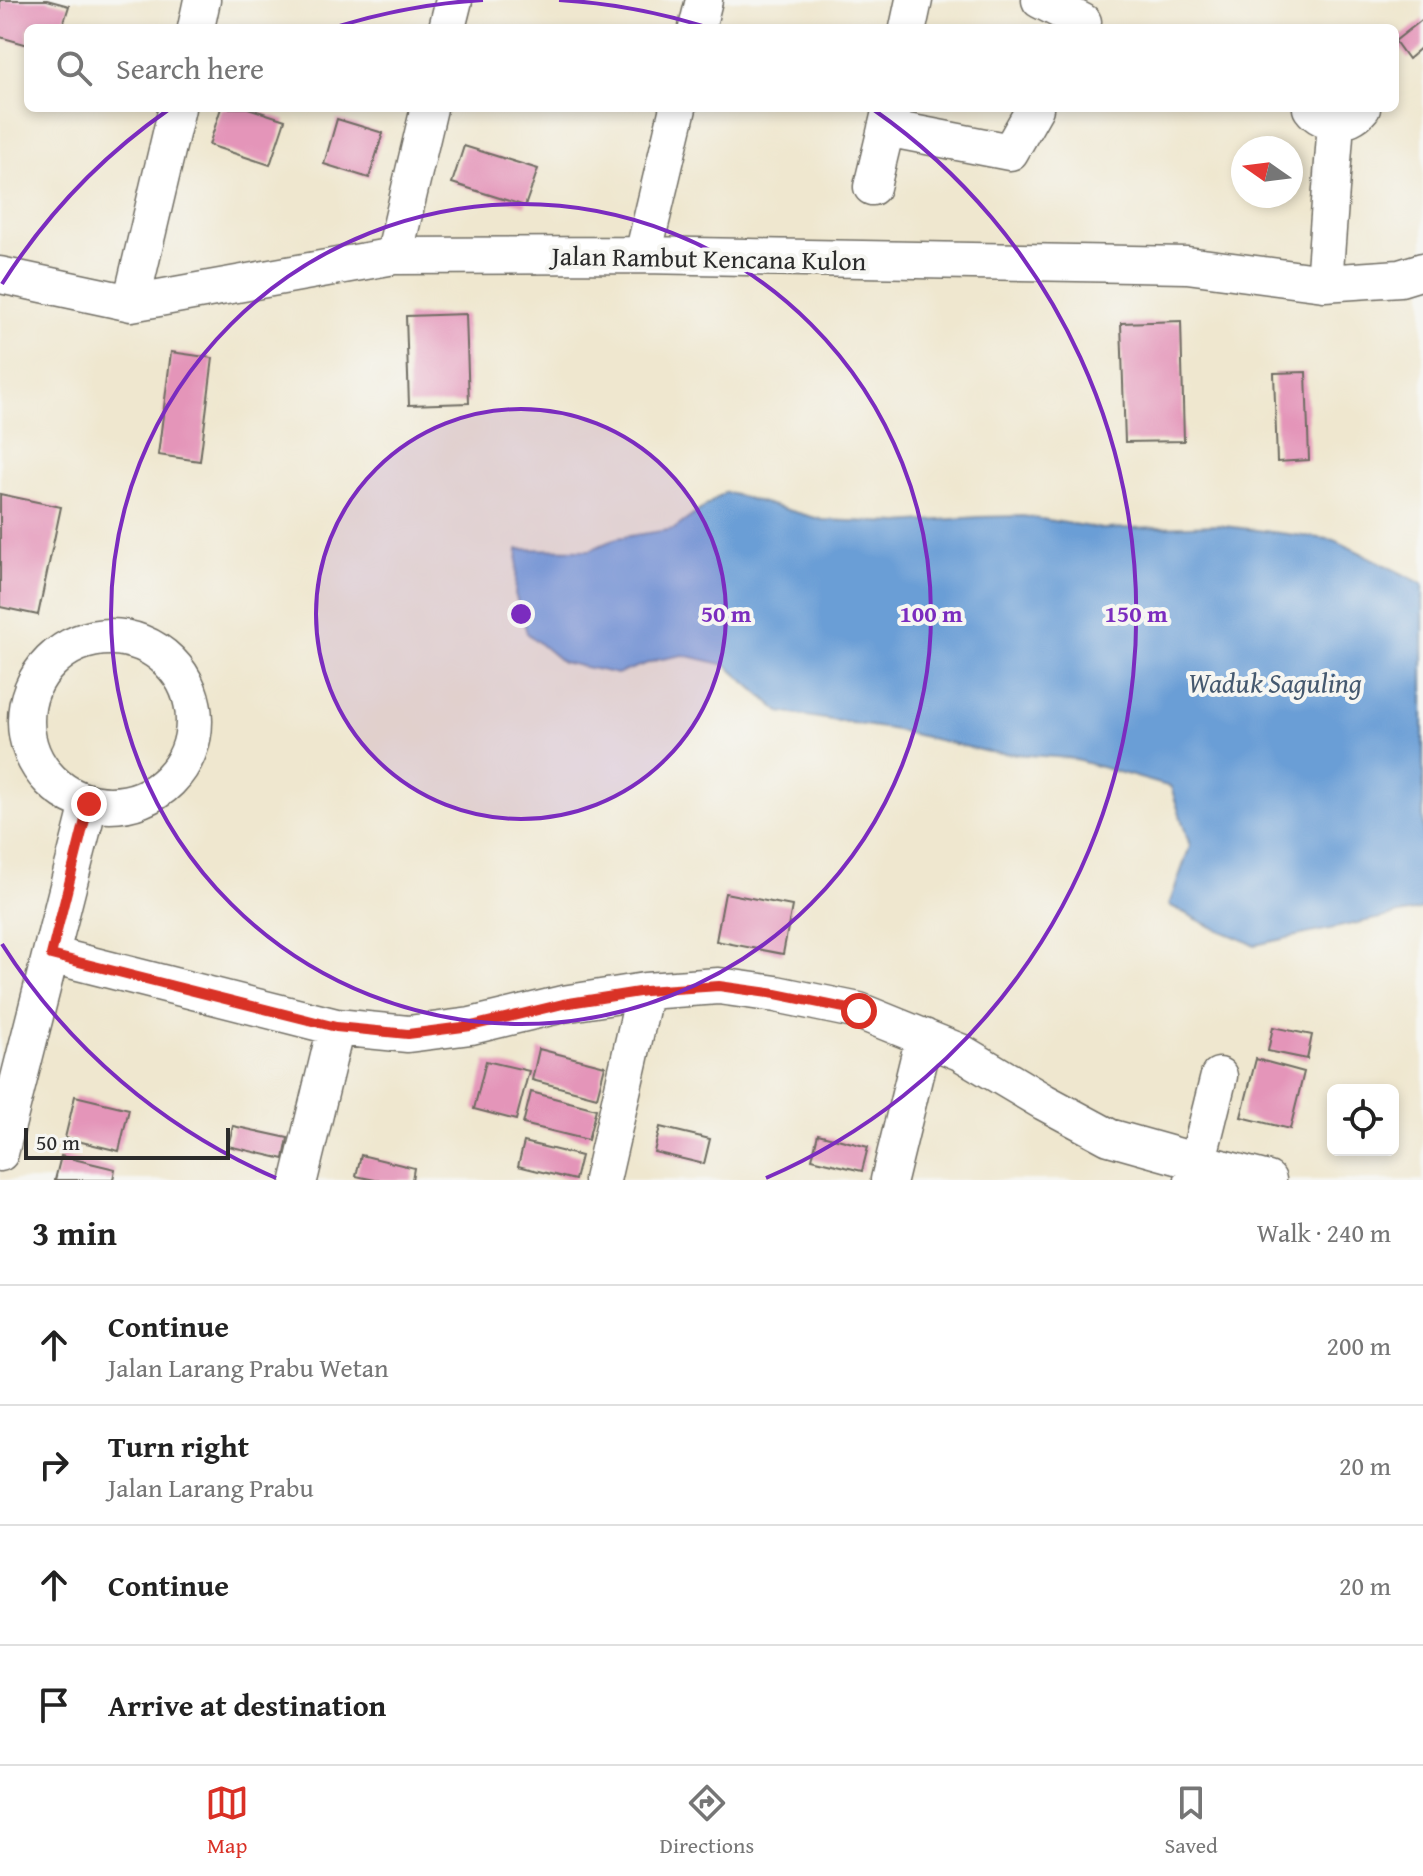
<!DOCTYPE html>
<meta charset="utf-8">
<style>
body{margin:0;font-family:"Gentium Book Plus",serif;background:#f6f6f6;color:#222}
.controls{position:absolute;right:24px;bottom:24px;display:grid;overflow:hidden;border-radius:12px;box-shadow:0 4px 12px #0003}
.controls button{width:72px;height:72px;display:grid;place-items:center;padding:0;border:0;border-bottom:2px solid #e0e0e0;background:#fff;color:#222;font:40px sans-serif}
.compass{position:absolute;left:1231px;top:136px;width:72px;height:72px;border-radius:50%;background:#fff;box-shadow:0 4px 12px #0003;rotate:284deg}
.scale{position:absolute;left:24px;bottom:20px;width:206px;box-sizing:border-box;padding-left:8px;border:4px solid #2b2b2b;border-top:0;font-size:22px;line-height:28px;white-space:nowrap;color:#2b2b2b;-webkit-text-stroke:6px #f6f6f2;paint-order:stroke}
.stop{position:absolute;width:24px;height:24px;margin:-18px;border:6px solid #d93025;border-radius:50%;background:#fff}
.stop.end{background:#d93025;border-color:#fff;box-shadow:0 2px 8px #0008}
.list{margin:0;padding:0;list-style:none}
h2{display:flex;justify-content:space-between;align-items:center;height:104px;margin:0;padding:0 32px;font-size:34px}
h2 small{font-size:26px;font-weight:400;color:#767676}
.list li{display:grid;grid-template-columns:52px 1fr auto;gap:24px;align-items:center;box-sizing:border-box;height:120px;padding:0 32px;border-top:2px solid #e0e0e0}
.list b{display:block;font-size:30px;white-space:nowrap}
.list p{margin:0;font-size:26px;white-space:nowrap;color:#767676}
.list em{font-size:26px;font-style:normal;color:#767676}
.icon{flex:none;width:44px;height:44px;fill:none;stroke:currentColor;stroke-width:2;stroke-linecap:round;stroke-linejoin:round}
.map{position:relative;flex:none;width:1423px;height:1180px;overflow:hidden}
.search{position:absolute;background:#fff;box-shadow:0 4px 12px #0003;left:24px;right:24px;top:24px;height:88px;display:flex;align-items:center;gap:20px;box-sizing:border-box;padding:0 28px;border-radius:12px;color:#767676;font-size:30px}
.sheet{height:584px;background:#fff}
nav{display:flex;justify-content:space-around;align-items:center;box-sizing:border-box;height:112px;border-top:2px solid #e0e0e0;background:#fff;font-size:22px;color:#767676}
nav a{display:grid;justify-items:center;gap:4px}
nav .on{color:#d93025}
.map>svg:first-child{display:block}
</style>
<div class="map">
<svg width="1423" height="1180" viewBox="0 0 1423 1180">
<rect width="100%" height="100%" fill="#f6f6f2"/>
<filter id="ink" filterUnits="userSpaceOnUse"><feTurbulence type="fractalNoise" baseFrequency=".0125" numOctaves="2"/><feDisplacementMap in="SourceGraphic" scale="16" xChannelSelector="R" yChannelSelector="G"/><feConvolveMatrix kernelMatrix="1 2 1 2 8 2 1 2 1" color-interpolation-filters="sRGB"/></filter>
<filter id="wash" filterUnits="userSpaceOnUse"><feTurbulence type="fractalNoise" baseFrequency=".006" numOctaves="4" result="noise"/><feDisplacementMap in="SourceGraphic" scale="32" xChannelSelector="R" yChannelSelector="G"/><feGaussianBlur stdDeviation="1.8" result="paint"/><feColorMatrix in="noise" values="0 0 0 0 0 0 0 0 0 0 0 0 0 0 0 0 0 1.4 0 .05"/><feComposite in="paint" operator="in"/></filter>
<g filter="url(#wash)">
<rect width="100%" height="100%" fill="#efe7cf"/>
<path fill="#6b9ed6" stroke="#4b6480" stroke-width="2" d="M 725,492 L 823,520 L 900,523 L 979,517 L 1023,516 L 1103,529 L 1217,525 L 1335,540 L 1423,584 L 1423,909 L 1255,945 L 1214,928 L 1169,905 L 1190,846 L 1171,787 L 1069,758 L 988,752 L 896,730 L 780,712 L 726,665 L 683,655 L 657,660 L 617,674 L 562,662 L 527,633 L 515,594 L 518,549 L 590,550 L 617,538 L 674,529 Z"/>
<g id="blocks">
<path fill="#e495b9" d="M 0,0 L 47,0 L 69,6 L 62,28 L 28,28 L 28,45 L 0,37 Z
M 1423,19 L 1423,46 L 1408,59 L 1395,41 Z
M 221,108 L 248,108 L 285,120 L 270,165 L 209,145 Z
M 337,119 L 383,133 L 369,178 L 324,164 Z
M 464,146 L 538,169 L 525,206 L 452,183 Z
M 466,314 L 469,403 L 409,405 L 406,316 Z
M 1181,321 L 1184,441 L 1125,442 L 1121,323 Z
M 171,352 L 213,358 L 200,461 L 158,455 Z
M 1306,372 L 1309,460 L 1277,462 L 1274,373 Z
M 0,494 L 61,507 L 38,615 L 0,607 Z
M 725,893 L 792,906 L 783,954 L 716,941 Z
M 1273,1027 L 1312,1035 L 1307,1059 L 1268,1051 Z
M 539,1049 L 605,1066 L 597,1097 L 532,1080 Z
M 1256,1059 L 1304,1072 L 1290,1129 L 1241,1117 Z
M 486,1061 L 529,1071 L 516,1120 L 474,1109 Z
M 531,1092 L 596,1109 L 588,1140 L 523,1124 Z
M 75,1096 L 129,1109 L 119,1151 L 65,1138 Z
M 233,1126 L 288,1138 L 284,1159 L 228,1146 Z
M 660,1127 L 710,1139 L 704,1164 L 654,1152 Z
M 818,1134 L 868,1147 L 862,1171 L 812,1159 Z
M 524,1142 L 581,1156 L 575,1180 L 518,1166 Z
M 361,1155 L 414,1168 L 412,1180 L 375,1180 L 356,1176 Z
M 61,1156 L 115,1169 L 113,1180 L 55,1180 Z"/>
</g>
</g>
<g filter="url(#ink)">
<use href="#blocks" fill-opacity="0" stroke="#706d64" stroke-width="2"/>
<g fill="none" stroke-linecap="round" stroke-linejoin="round">
<defs>
<path id="minor" d="M 1040,0 L 1083,22 L 1080,28
M 196,28 L 202,0
M 447,28 L 454,0
M 697,28 L 704,0
M 908,28 L 914,0
M 1311,108 C 1323,125 1349,124 1362,108
M 886,128 L 1010,152 L 1035,108
M 872,187 L 891,108
M 643,255 L 678,108
M 394,256 L 429,108
M 0,275 L 131,303 L 394,256 L 643,255 L 1187,265 L 1324,283 L 1400,278 L 1423,271
M 1324,283 L 1336,122
M 131,303 L 177,108
M26 721a84 84 0 1 1 168 0a84 84 0 1 1-168 0Z
M 51,955 L 336,1027 L 408,1034 L 471,1026 L 563,1004 L 645,991 L 719,986 L 776,994 L 859,1011 L 960,1052 L 1044,1102 L 1109,1137 L 1198,1162 L 1268,1180
M 0,1153 L 89,804
M 299,1180 L 336,1027
M 602,1180 L 645,991
M 889,1180 L 924,1037
M 1193,1180 L 1219,1076"/>
</defs>
<use href="#minor" stroke="#706d64" stroke-width="39"/>
<use href="#minor" stroke="#fff" stroke-width="36"/>
</g>
</g>
<g fill="none" stroke-linecap="round" stroke-linejoin="round" filter="url(#ink)">
<path stroke="#d93025" stroke-width="10" d="M 89,804 L 51,955 L 336,1027 L 408,1034 L 471,1026 L 563,1004 L 645,991 L 719,986 L 776,994 L 859,1011"/>
</g>
<circle cx="521" cy="614" r="205" fill="#7b2cbf" fill-opacity=".12"/>
<g fill="none" stroke="#7b2cbf" stroke-width="4">
<circle cx="521" cy="614" r="205"/>
<circle cx="521" cy="614" r="410"/>
<path d="M276 1178A615 615 0 0 1 2 944M2 284A615 615 0 0 1 168 110M336 27A615 615 0 0 1 483 0M559 0A615 615 0 0 1 706 27M874 110A615 615 0 0 1 766 1178"/>
</g>
<g text-anchor="middle" dominant-baseline="central" stroke-width="8" stroke-linejoin="round" paint-order="stroke">
<g font-size="26" fill="#2b2b2b" stroke="#f6f6f2">
<text transform="translate(709 258) rotate(1)">Jalan Rambut Kencana Kulon</text>
</g>
<g font-size="28" font-style="italic" fill="#45596f" stroke="#f6f6f2">
<text x="1275" y="682">Waduk Saguling</text>
</g>
</g>
<circle cx="521" cy="614" r="12" fill="#7b2cbf" stroke="#f6f6f2" stroke-width="4"/>
<g font-size="24" text-anchor="middle" font-weight="bold" fill="#7b2cbf" stroke="#f6f6f2" stroke-width="8" stroke-linejoin="round" paint-order="stroke">
<text x="726" y="622">50 m</text>
<text x="931" y="622">100 m</text>
<text x="1136" y="622">150 m</text>
</g>
</svg>
<div class="controls">
<button><svg class="icon" aria-label="locate" viewBox="0 0 24 24"><circle cx="12" cy="12" r="6"/><path d="M12 2v4M12 18v4M2 12h4M18 12h4"/></svg></button>
</div>
<svg class="compass" viewBox="-18 -18 36 36"><path d="M0-13l5 13h-10z" fill="#e53935"/><path d="M0 13l5-13h-10z" fill="#767676"/></svg>
<div class="scale">50 m</div>
<div class="stop" style="left:859px;top:1011px"></div>
<div class="stop end" style="left:89px;top:804px"></div>
<div class="search"><svg class="icon" aria-label="search" viewBox="0 0 24 24"><circle cx="10" cy="10" r="6"/><path d="M15 15l6 6"/></svg>Search here</div>
</div>
<section class="sheet">
<h2>3 min<small>Walk · 240 m</small></h2>
<ul class="list">
<li><svg class="icon" aria-label="ahead" viewBox="0 0 24 24"><path d="M12 20V5M6 11l6-6 6 6"/></svg><div><b>Continue</b><p>Jalan Larang Prabu Wetan</p></div><em>200 m</em></li>
<li><svg class="icon" aria-label="right" viewBox="0 0 24 24"><path d="M7 20v-9h11M14 6l5 5-5 5"/></svg><div><b>Turn right</b><p>Jalan Larang Prabu</p></div><em>20 m</em></li>
<li><svg class="icon" aria-label="ahead" viewBox="0 0 24 24"><path d="M12 20V5M6 11l6-6 6 6"/></svg><div><b>Continue</b></div><em>20 m</em></li>
<li><svg class="icon" aria-label="arrive" viewBox="0 0 24 24"><path d="M6 21V4h12l-3 4 3 4H6"/></svg><div><b>Arrive at destination</b></div></li>
</ul>
</section>
<nav>
<a class="on"><svg class="icon" aria-label="map" viewBox="0 0 24 24"><path d="M3 6l6-2 6 2 6-2v14l-6 2-6-2-6 2zM9 4v14M15 6v14"/></svg>Map</a>
<a><svg class="icon" aria-label="directions" viewBox="0 0 24 24"><path d="M12 3l9 9-9 9-9-9zM9 14v-3h6M13 9l2 2-2 2"/></svg>Directions</a>
<a><svg class="icon" aria-label="saved" viewBox="0 0 24 24"><path d="M7 4h10v16l-5-4-5 4z"/></svg>Saved</a>
</nav>
